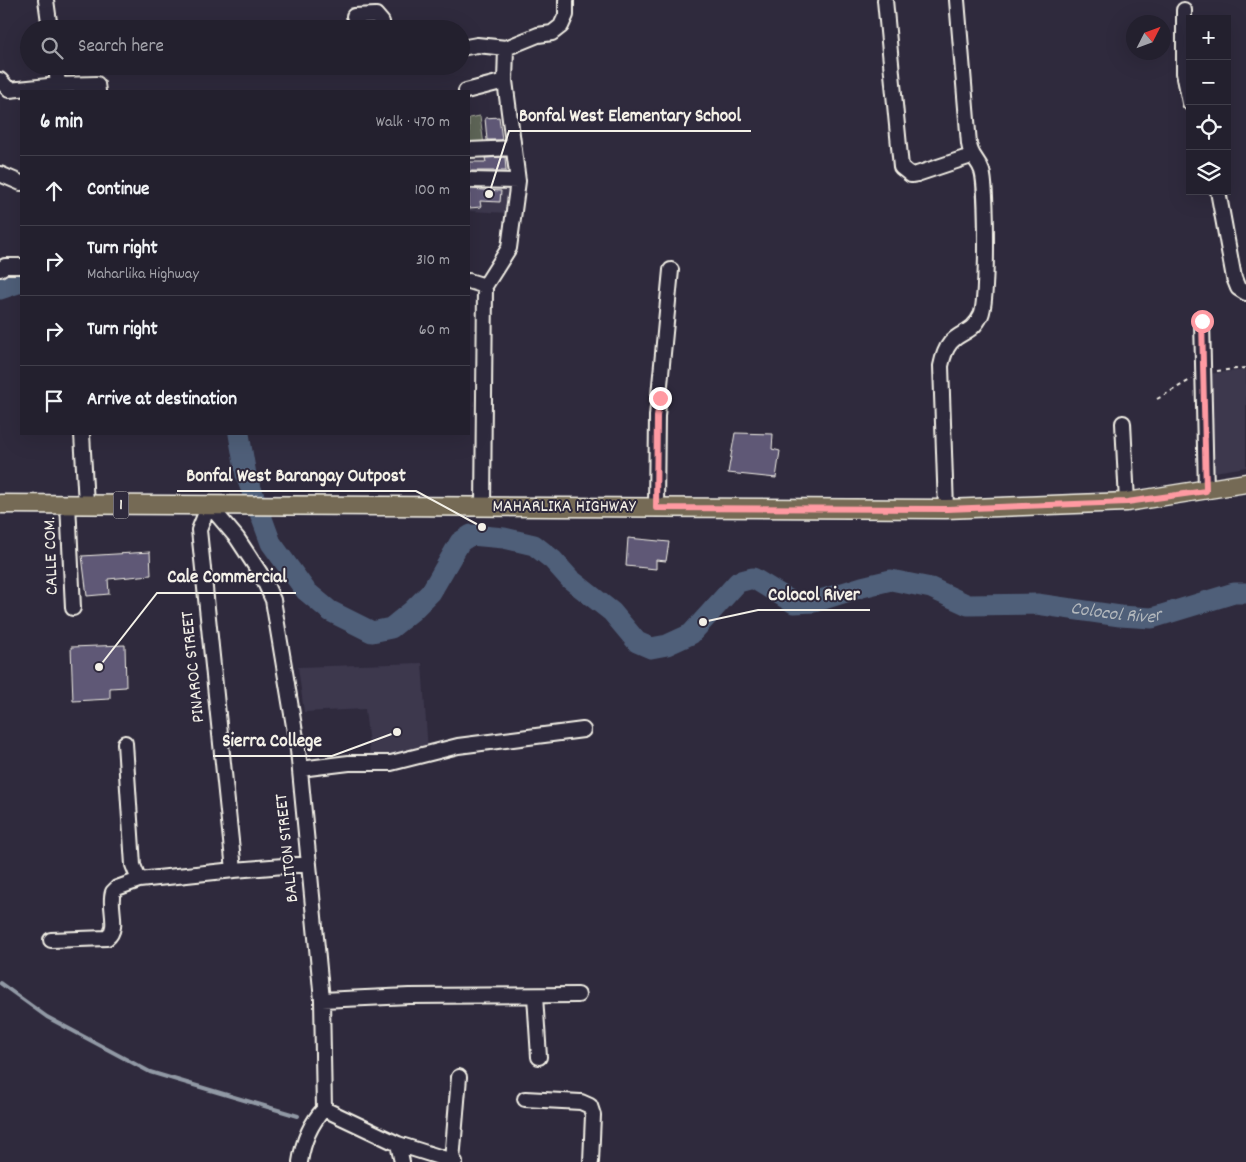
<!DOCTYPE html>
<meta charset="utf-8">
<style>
body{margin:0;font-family:Dekko,sans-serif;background:#2f2d3a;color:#f1f3f6}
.controls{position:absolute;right:15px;top:15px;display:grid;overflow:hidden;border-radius:0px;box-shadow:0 5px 20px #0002}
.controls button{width:45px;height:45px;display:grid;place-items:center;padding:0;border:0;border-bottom:1px solid #403e4a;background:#23202e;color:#f1f3f6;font:25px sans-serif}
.compass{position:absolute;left:1126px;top:15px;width:45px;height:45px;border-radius:50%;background:#23202e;box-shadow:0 5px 20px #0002;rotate:48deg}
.stop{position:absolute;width:15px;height:15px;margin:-11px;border:4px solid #ff9aa2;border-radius:50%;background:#fff}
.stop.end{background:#ff9aa2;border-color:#fff;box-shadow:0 1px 5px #0008}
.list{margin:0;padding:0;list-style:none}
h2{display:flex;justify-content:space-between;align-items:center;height:65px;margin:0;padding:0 20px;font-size:21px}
h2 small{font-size:16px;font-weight:400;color:#a3a3aa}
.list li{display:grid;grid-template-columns:32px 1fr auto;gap:15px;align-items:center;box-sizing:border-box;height:70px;padding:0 20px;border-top:1px solid #403e4a}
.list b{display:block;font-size:19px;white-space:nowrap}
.list p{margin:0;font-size:16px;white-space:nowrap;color:#a3a3aa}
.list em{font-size:16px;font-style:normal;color:#a3a3aa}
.icon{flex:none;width:28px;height:28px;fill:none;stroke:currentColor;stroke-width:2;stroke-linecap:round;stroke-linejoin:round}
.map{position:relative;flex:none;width:1246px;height:1162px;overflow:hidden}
.search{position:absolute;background:#23202e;box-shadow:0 5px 20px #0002;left:20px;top:20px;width:450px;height:55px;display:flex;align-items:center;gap:12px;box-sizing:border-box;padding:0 18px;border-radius:28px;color:#a3a3aa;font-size:19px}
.panel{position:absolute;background:#23202e;box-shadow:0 5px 20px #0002;left:20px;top:90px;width:450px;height:345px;border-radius:0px}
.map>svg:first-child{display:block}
</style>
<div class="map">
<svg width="1246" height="1162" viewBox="0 0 1246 1162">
<rect width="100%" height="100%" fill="#2f2a3d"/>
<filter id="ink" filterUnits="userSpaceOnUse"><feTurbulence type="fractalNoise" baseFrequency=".02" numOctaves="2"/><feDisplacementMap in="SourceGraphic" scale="10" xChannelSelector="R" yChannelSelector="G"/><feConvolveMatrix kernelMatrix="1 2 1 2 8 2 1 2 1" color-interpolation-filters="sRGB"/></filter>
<g filter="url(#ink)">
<path fill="#3d384e" d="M 507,151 L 510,213 L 469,211 L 469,155 Z
M 1246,370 L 1246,467 L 1208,473 L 1207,374 Z
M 422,663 L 428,752 L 371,763 L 365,709 L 304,712 L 298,667 Z"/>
<path fill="#5f6659" stroke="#aaaca0" d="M 480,116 L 484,145 L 469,147 L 469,118 Z"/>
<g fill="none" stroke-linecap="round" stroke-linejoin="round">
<path stroke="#9199a5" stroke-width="4" d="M 0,983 L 47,1017 L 150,1072 L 298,1116"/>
<g stroke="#4f5f79" stroke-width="21">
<path d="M 0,289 L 21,282"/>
<path id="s1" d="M 239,434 L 246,475 L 271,543 L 306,591 L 330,611 L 372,632 L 391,628 L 412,611 L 431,592 L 460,542 L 471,535 L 504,538 L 534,545 L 553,560 L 570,579 L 612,612 L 637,642 L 651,648 L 667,645 L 691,634 L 738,582 L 753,578 L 794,603 L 814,602 L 862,587 L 891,580 L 931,588 L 968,605 L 1037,604 L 1120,616 L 1152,618 L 1234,593 L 1246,593"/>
</g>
</g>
<path fill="#5e5976" stroke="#f4f1e8" d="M 499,117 L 502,140 L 487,140 L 485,118 Z
M 505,157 L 506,171 L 469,171 L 469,162 L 486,162 L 485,158 Z
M 469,189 L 501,191 L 500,202 L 480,201 L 481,207 L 469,208 Z
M 735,433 L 773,434 L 772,449 L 780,451 L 776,478 L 728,473 Z
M 628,538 L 669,542 L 666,561 L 656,560 L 656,569 L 626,566 Z
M 150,552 L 151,575 L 108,579 L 109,594 L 87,596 L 82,556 Z
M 125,645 L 126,687 L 110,688 L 110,699 L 73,701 L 71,647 Z"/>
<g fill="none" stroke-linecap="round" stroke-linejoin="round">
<defs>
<path id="minor" d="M 46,0 L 50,29
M 885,0 L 901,167 L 911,175 L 917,174 L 971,156
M 1184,10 L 1184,73 L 1190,103
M 354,16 L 376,15 L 382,22 L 383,29
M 461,48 L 477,45 L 506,48
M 56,66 L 58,85
M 0,80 L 9,90 L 58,85 L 97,84 L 98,91
M 466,91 L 505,81
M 469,150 L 514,148
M 0,174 L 21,183
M 469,180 L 518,181
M 1218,191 L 1234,278 L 1238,288 L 1246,293
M 0,269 L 5,266 L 21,266
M 469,281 L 485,286
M 1202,321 L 1206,491
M 1123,423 L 1127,502
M 82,434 L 86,504
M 68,503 L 73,608
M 483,507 L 485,286 L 509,248 L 518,181 L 505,81 L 506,48 L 538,35 L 552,33 L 561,26 L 566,15 L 566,0
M 656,508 L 657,416 L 671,270
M 946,509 L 941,366 C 949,326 969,341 981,315 C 988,301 987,187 982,171 C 978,159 971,158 969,144 L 957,0
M 125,743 L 133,865 L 139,880 L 234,870
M 300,769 L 349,763 L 391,763 L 458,746 L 583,730
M 309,864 L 234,870 L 199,530 L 209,505 L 237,538 L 262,576 L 273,600 L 298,750 L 322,1000 L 324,1109 L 398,1144 L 402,1162
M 51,940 L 107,938 C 120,928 108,906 113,892 L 117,888 L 139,880
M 535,996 L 539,1057
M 322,1000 L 409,996 L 578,995
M 525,1099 L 581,1102 L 590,1106 L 593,1115 L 591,1162
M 398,1144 L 455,1162
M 452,1161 L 459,1077
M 300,1162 C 303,1142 310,1124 324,1109"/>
<path id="major" d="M 0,504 L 946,509 L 1127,502 L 1246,483"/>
</defs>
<use href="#minor" stroke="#f4f1e8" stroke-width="18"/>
<use href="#major" stroke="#f4f1e8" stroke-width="21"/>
<path stroke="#f4f1e8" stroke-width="2" stroke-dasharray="4 4" stroke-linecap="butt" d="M 1217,371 L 1246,368
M 1157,399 L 1192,379"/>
<use href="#minor" stroke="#2f2a3d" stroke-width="14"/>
<use href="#major" stroke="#746b55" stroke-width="18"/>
</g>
</g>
<g fill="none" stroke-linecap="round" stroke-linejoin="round" filter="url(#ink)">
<path stroke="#ff9aa2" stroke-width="6" d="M 660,398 L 657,416 L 656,508 L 946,509 L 1127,502 L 1206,491 L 1202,321"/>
</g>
<g text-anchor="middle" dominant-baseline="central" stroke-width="4" stroke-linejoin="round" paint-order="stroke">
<rect fill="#2f2a3d" stroke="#b9b5b5" stroke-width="1" x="113.5" y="491.5" width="15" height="27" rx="4"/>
<g font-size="16" font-weight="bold" fill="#f4f1e8">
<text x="121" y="505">1</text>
</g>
<g font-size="18" fill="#f4f1e8" stroke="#2f2a3d">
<text x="564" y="507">MAHARLIKA HIGHWAY</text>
<text transform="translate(52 556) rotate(-92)">CALLE COM.</text>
<text transform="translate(194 667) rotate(-96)">PINAROC STREET</text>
<text transform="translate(288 848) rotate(-96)">BALITON STREET</text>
</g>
<g font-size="19" font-style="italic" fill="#b2b7bc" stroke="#2f2a3d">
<text stroke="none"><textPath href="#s1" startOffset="1124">Colocol River</textPath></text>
</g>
</g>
<path fill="none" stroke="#f4f1e8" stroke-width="2" d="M489 194L509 131H751M482 527L416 491H177M99 667L157 593H296M703 622L758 610H870M397 732L332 756H213"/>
<g fill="#f4f1e8" stroke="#2f2a3d" stroke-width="2">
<circle cx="489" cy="194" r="5"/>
<circle cx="482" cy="527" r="5"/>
<circle cx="99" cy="667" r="5"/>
<circle cx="703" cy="622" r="5"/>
<circle cx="397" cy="732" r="5"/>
</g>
<g font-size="19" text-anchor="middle" font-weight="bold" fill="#f4f1e8" stroke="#2f2a3d" stroke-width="4" stroke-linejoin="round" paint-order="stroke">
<text x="630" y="121">Bonfal West Elementary School</text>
<text x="296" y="481">Bonfal West Barangay Outpost</text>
<text x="227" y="582">Cale Commercial</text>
<text x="814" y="600">Colocol River</text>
<text x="272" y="746">Sierra College</text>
</g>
</svg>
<div class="controls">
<button>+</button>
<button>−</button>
<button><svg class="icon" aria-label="locate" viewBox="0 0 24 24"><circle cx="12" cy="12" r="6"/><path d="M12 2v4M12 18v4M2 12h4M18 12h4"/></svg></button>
<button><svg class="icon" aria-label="layers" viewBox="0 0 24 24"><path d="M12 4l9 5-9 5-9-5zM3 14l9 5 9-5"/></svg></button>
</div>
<svg class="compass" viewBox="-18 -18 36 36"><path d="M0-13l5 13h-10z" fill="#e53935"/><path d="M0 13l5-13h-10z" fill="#a3a3aa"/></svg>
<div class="stop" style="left:1202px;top:321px"></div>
<div class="stop end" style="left:660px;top:398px"></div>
<div class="search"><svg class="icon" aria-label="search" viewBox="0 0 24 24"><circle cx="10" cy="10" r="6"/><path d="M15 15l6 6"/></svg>Search here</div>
<section class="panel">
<h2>6 min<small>Walk · 470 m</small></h2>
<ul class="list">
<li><svg class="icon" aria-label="ahead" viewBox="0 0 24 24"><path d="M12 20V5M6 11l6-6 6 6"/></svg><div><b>Continue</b></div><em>100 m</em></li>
<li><svg class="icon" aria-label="right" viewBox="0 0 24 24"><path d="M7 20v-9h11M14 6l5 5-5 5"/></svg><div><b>Turn right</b><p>Maharlika Highway</p></div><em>310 m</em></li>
<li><svg class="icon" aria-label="right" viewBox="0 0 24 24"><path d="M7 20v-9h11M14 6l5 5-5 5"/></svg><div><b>Turn right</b></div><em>60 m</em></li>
<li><svg class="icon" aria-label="arrive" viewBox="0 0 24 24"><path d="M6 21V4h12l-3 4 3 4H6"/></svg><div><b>Arrive at destination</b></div></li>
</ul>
</section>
</div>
